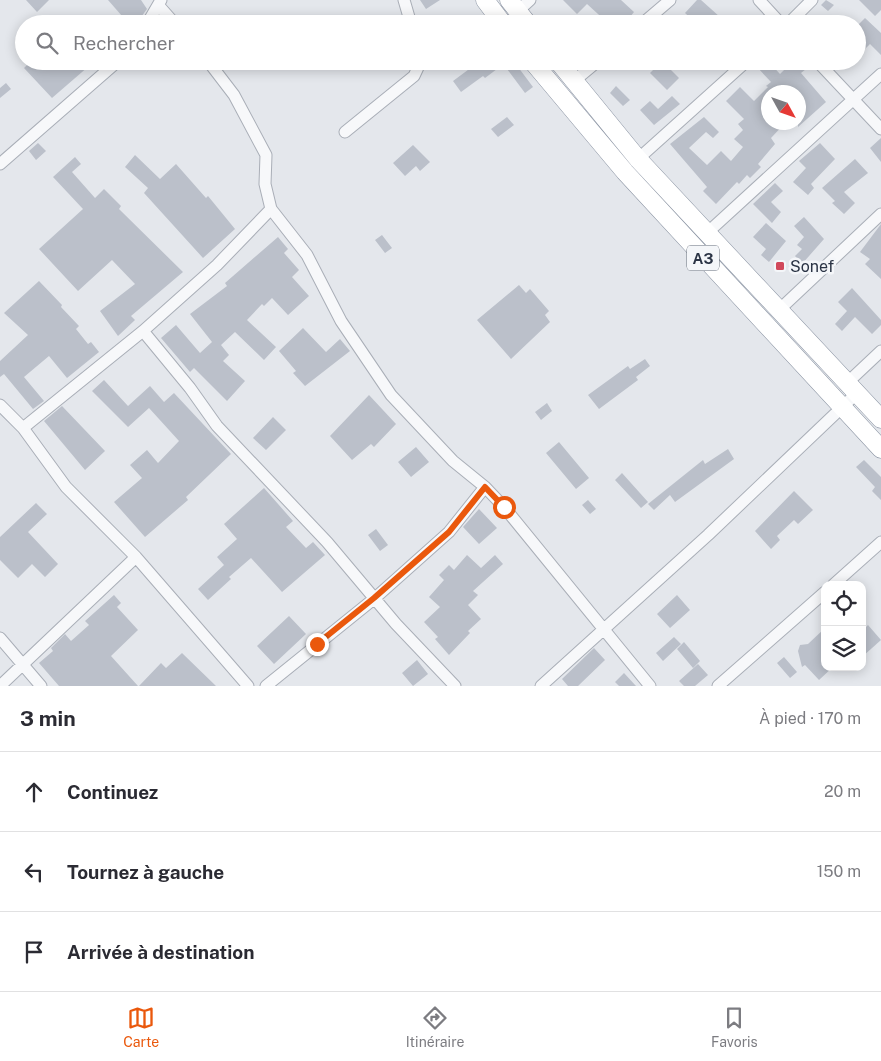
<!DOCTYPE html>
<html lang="fr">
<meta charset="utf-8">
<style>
body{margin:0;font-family:"Public Sans",sans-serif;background:#f7f7f7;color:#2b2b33}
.controls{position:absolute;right:15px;bottom:15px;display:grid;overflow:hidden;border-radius:10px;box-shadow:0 2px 12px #0003}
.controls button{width:45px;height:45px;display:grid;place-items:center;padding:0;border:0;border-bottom:1px solid #e1e1e2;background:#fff;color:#2b2b33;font:25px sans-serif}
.compass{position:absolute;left:761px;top:85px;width:45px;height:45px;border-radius:50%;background:#fff;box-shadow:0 2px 12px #0003;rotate:130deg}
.stop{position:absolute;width:15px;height:15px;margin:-11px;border:4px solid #ea580c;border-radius:50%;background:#fff}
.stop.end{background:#ea580c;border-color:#fff;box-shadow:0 1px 5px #0008}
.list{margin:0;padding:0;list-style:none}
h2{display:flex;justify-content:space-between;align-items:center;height:65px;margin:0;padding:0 20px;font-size:21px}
h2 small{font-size:16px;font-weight:400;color:#7c7c81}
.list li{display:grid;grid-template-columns:32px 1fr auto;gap:15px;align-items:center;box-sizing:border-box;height:80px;padding:0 20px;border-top:1px solid #e1e1e2}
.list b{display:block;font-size:19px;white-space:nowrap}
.list em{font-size:16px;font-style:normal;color:#7c7c81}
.icon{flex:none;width:28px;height:28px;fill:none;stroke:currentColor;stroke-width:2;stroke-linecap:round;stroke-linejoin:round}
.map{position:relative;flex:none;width:881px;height:686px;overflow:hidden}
.search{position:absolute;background:#fff;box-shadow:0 2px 12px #0003;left:15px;right:15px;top:15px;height:55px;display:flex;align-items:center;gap:12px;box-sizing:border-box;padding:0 18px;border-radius:28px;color:#7c7c81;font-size:19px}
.sheet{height:305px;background:#fff}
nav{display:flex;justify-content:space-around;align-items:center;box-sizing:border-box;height:70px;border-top:1px solid #e1e1e2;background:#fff;font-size:14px;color:#7c7c81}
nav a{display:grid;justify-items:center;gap:2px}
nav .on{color:#ea580c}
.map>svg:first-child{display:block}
</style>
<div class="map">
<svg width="881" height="686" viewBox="0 0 881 686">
<rect width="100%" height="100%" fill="#e4e7ec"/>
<path fill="#bbc0ca" d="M 26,0 L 49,0 L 37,12 Z
M 108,0 L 141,0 L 147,9 L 136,24 L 129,24 Z
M 420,0 L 440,0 L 426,9 Z
M 563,0 L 621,0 L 634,12 L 626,22 L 609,24 L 587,4 L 577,14 Z
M 697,0 L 701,0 L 720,17 L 714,24 L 697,24 L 685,13 Z
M 826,0 L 834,5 L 828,11 L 821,5 Z
M 859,0 L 881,0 L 881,10 L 875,16 Z
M 865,18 L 881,33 L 881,55 L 870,44 L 857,57 L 857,26 Z
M 31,61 L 58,61 L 62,65 L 66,61 L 86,61 L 89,66 L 52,98 L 24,68 Z
M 480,61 L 497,61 L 501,66 L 485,78 L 483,76 L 461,92 L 453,81 Z
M 662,61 L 679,78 L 667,90 L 650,73 Z
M 761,61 L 768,61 L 780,74 L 793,61 L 799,61 L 806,69 L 801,73 L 826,102 L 798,127 L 798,92 L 791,92 L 786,87 L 781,92 L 768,92 L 768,104 L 763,109 L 768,114 L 768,122 L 786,122 L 771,138 L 775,144 L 758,164 L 761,167 L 750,178 L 747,175 L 739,184 L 737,182 L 716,204 L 703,191 L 707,187 L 670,144 L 704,117 L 719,132 L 713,138 L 706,132 L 689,148 L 707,165 L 721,151 L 731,161 L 743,147 L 734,139 L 743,130 L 738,124 L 744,119 L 726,101 L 740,87 L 754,101 L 768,87 L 766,86 L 771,82 L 756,66 Z
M 515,63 L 533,87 L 525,93 L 507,69 Z
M 6,83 L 11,89 L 0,98 L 0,88 Z
M 616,86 L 630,100 L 623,106 L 610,93 Z
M 672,96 L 680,104 L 654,125 L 640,110 L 650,101 L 658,109 Z
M 507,117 L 514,125 L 498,137 L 491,129 Z
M 881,138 L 881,162 L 870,148 Z
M 38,143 L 46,151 L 36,160 L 29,151 Z
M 820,143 L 835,159 L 811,184 L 814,188 L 808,195 L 793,182 L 806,168 L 799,161 Z
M 413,145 L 430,162 L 420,171 L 416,166 L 405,176 L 393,163 Z
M 135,155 L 160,179 L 176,164 L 206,198 L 208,196 L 235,229 L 203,258 L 144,193 L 148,188 L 125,167 Z
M 75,157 L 81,164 L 72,172 L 95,198 L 104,189 L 121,206 L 119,209 L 183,272 L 131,316 L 135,320 L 118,336 L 100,311 L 135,284 L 112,260 L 78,291 L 39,249 L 83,209 L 53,177 Z
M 855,159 L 868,173 L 844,192 L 855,203 L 844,214 L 832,203 L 835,201 L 822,188 Z
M 775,183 L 783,191 L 771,202 L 781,212 L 772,223 L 753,204 Z
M 804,217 L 824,239 L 802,264 L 795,256 L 802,249 L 797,245 L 804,237 L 794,226 Z
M 766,223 L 786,241 L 769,262 L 761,255 L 766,249 L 753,237 Z
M 881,224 L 881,279 L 865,264 L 870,259 L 860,252 Z
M 382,235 L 392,248 L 385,253 L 375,240 Z
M 278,237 L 288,249 L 284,253 L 299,270 L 292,277 L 309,296 L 288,315 L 272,298 L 264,306 L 262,304 L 247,320 L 276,347 L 264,360 L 235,332 L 221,345 L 229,355 L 223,361 L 245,381 L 227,401 L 194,368 L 190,372 L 161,338 L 176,325 L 200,353 L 212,342 L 190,314 L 227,286 L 225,283 Z
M 39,281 L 62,305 L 61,307 L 79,326 L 76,329 L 88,344 L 91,342 L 99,352 L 67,378 L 49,356 L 24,377 L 44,401 L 33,409 L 4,374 L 0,377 L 0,361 L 28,335 L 4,313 Z
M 519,285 L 526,293 L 530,289 L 549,311 L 545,315 L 550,322 L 511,359 L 477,320 Z
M 852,288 L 881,320 L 881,325 L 872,334 L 855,317 L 842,331 L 835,324 L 847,311 L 838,302 Z
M 303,328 L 326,352 L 340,339 L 350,351 L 305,386 L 293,373 L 296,371 L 279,351 Z
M 645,359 L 650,366 L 636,377 L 638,380 L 599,409 L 588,395 L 628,366 L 630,369 Z
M 104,380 L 128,406 L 150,386 L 164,402 L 174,393 L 231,454 L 186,497 L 188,500 L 145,537 L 114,502 L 142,478 L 130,465 L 147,450 L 158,463 L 179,441 L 149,408 L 128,427 L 92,391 Z
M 369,395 L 396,424 L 374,447 L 371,444 L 352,460 L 330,436 Z
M 547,403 L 552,411 L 541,420 L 535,412 Z
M 62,406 L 105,451 L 85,470 L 44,421 Z
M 273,417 L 286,430 L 266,450 L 253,438 Z
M 559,442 L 589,478 L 576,489 L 546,453 Z
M 416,447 L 429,462 L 411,477 L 398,462 Z
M 728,449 L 734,459 L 675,502 L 670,495 L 654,510 L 648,504 L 703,460 L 705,464 Z
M 864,460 L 881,477 L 881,500 L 872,491 L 875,487 L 856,467 Z
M 622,473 L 648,502 L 641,508 L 615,480 Z
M 264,488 L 293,521 L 286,527 L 306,548 L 313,542 L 325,555 L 282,592 L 251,558 L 229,577 L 231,579 L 208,600 L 198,589 L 224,565 L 217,557 L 237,539 L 224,524 Z
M 794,491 L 813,510 L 798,524 L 794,520 L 777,536 L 780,540 L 771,549 L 755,531 Z
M 588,500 L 596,509 L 590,514 L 582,505 Z
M 36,503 L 47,514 L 28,532 L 58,564 L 45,577 L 32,564 L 18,578 L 0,560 L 0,537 Z
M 479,509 L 497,528 L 479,544 L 463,527 Z
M 376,529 L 388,545 L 380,551 L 368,535 Z
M 467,555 L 481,568 L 495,555 L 503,564 L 473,591 L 478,595 L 468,605 L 481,619 L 468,631 L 470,633 L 449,655 L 435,639 L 438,637 L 424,622 L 440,607 L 429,597 L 444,580 L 439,575 L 449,565 L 454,570 Z
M 114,595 L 121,603 L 117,607 L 138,630 L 111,656 L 138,686 L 59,686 L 39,663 L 53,651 L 51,648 L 65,634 L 71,641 L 89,625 L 85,621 Z
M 677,595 L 690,610 L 670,628 L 657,614 Z
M 289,616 L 306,634 L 274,664 L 257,646 Z
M 868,625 L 881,640 L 862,657 L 862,631 Z
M 825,628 L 825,667 L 833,667 L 819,680 L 805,665 L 802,667 L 798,651 L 800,645 L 808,644 Z
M 674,637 L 681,644 L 663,661 L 656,653 Z
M 684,642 L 700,661 L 693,668 L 677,649 Z
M 594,648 L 605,660 L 578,686 L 568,686 L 562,679 Z
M 182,653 L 216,686 L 139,686 L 161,663 L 166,668 Z
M 784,657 L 797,672 L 790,678 L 777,663 Z
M 417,660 L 428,674 L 413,686 L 402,673 Z
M 698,664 L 708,675 L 695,686 L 684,686 L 679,681 Z
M 624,673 L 636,686 L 619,686 L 615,682 Z"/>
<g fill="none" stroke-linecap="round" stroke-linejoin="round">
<defs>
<path id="minor" d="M 404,0 L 411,24
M 759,0 L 781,24
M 159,6 L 175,24
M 518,11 L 530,0
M 147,24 L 161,0
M 642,24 L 670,0
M 788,24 L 812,0
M 208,61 L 234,95 L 266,155 L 265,184 L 271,209 L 307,255 L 341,321 L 391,395 L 453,461 L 485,487 L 504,507 L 650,686
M 817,61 L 881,129
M 574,81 L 598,61
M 345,132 L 414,76 L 421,61
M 638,159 L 747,61
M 0,164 L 118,61
M 707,233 L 881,74
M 779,310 L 881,214
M 143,331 L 190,388 L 217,426 L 327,542 L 396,624 L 455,686
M 847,383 L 881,351
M 0,405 L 23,428 L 66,487 L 136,557 L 248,686
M 23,428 L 143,331 L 217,265 L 271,209
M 833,585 L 881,542
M 0,638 L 41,686
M 0,686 L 136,557
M 266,686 L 375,598 L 449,532 L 485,487
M 541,686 L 708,535 L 857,393
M 718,686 L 825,592"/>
<path id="trunk" d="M 485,0 L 503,24
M 509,0 L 528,24
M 532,61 L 625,172 L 881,449
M 558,61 L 638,159 L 881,419"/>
</defs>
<use href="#minor" stroke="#a9aeb7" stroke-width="13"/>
<use href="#trunk" stroke="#8b94a3" stroke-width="19"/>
<use href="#minor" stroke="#f7f8fa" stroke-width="11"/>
<use href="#trunk" stroke="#fff" stroke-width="18"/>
</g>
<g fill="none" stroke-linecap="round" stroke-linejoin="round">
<path stroke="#ea580c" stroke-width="6" d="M 317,644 L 374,598 L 449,532 L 485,487 L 504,507"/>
</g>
<rect fill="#d1495b" stroke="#f4f6f9" stroke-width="2" x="775" y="261" width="10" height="10" rx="2.5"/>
<g text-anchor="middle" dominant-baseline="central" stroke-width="5" stroke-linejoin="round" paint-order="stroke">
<rect fill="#f4f6f9" stroke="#676e7b" stroke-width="1" x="687" y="245.5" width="32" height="25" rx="4"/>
<g font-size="15" font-weight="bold" fill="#2b3445">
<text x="703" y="258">A3</text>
</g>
<g font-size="16" fill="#2b3445" stroke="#f4f6f9" text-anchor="start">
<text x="790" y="266">Sonef</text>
</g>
</g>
</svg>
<div class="controls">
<button><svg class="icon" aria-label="locate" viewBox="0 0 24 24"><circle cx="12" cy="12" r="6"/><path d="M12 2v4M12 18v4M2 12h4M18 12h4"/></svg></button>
<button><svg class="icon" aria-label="layers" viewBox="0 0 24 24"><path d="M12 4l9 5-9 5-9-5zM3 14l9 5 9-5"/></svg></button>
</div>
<svg class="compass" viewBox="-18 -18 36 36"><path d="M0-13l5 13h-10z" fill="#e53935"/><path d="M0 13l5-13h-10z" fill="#7c7c81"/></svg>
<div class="stop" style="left:504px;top:507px"></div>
<div class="stop end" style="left:317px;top:644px"></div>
<div class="search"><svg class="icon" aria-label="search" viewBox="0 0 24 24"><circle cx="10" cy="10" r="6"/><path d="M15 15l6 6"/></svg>Rechercher</div>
</div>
<section class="sheet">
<h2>3 min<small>À pied · 170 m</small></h2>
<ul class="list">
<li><svg class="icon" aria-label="ahead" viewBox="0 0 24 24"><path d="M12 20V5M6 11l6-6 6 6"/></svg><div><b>Continuez</b></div><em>20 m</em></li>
<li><svg class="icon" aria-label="left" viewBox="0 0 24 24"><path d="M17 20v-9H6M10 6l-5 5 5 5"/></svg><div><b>Tournez à gauche</b></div><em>150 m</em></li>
<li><svg class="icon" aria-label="arrive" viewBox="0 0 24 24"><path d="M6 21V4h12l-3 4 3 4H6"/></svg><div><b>Arrivée à destination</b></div></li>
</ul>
</section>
<nav>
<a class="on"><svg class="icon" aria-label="map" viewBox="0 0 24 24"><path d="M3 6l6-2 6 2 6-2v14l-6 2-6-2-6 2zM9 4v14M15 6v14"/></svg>Carte</a>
<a><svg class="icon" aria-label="directions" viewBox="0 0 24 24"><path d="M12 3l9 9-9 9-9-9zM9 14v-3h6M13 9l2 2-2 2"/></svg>Itinéraire</a>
<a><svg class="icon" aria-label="saved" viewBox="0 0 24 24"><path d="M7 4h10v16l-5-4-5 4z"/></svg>Favoris</a>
</nav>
